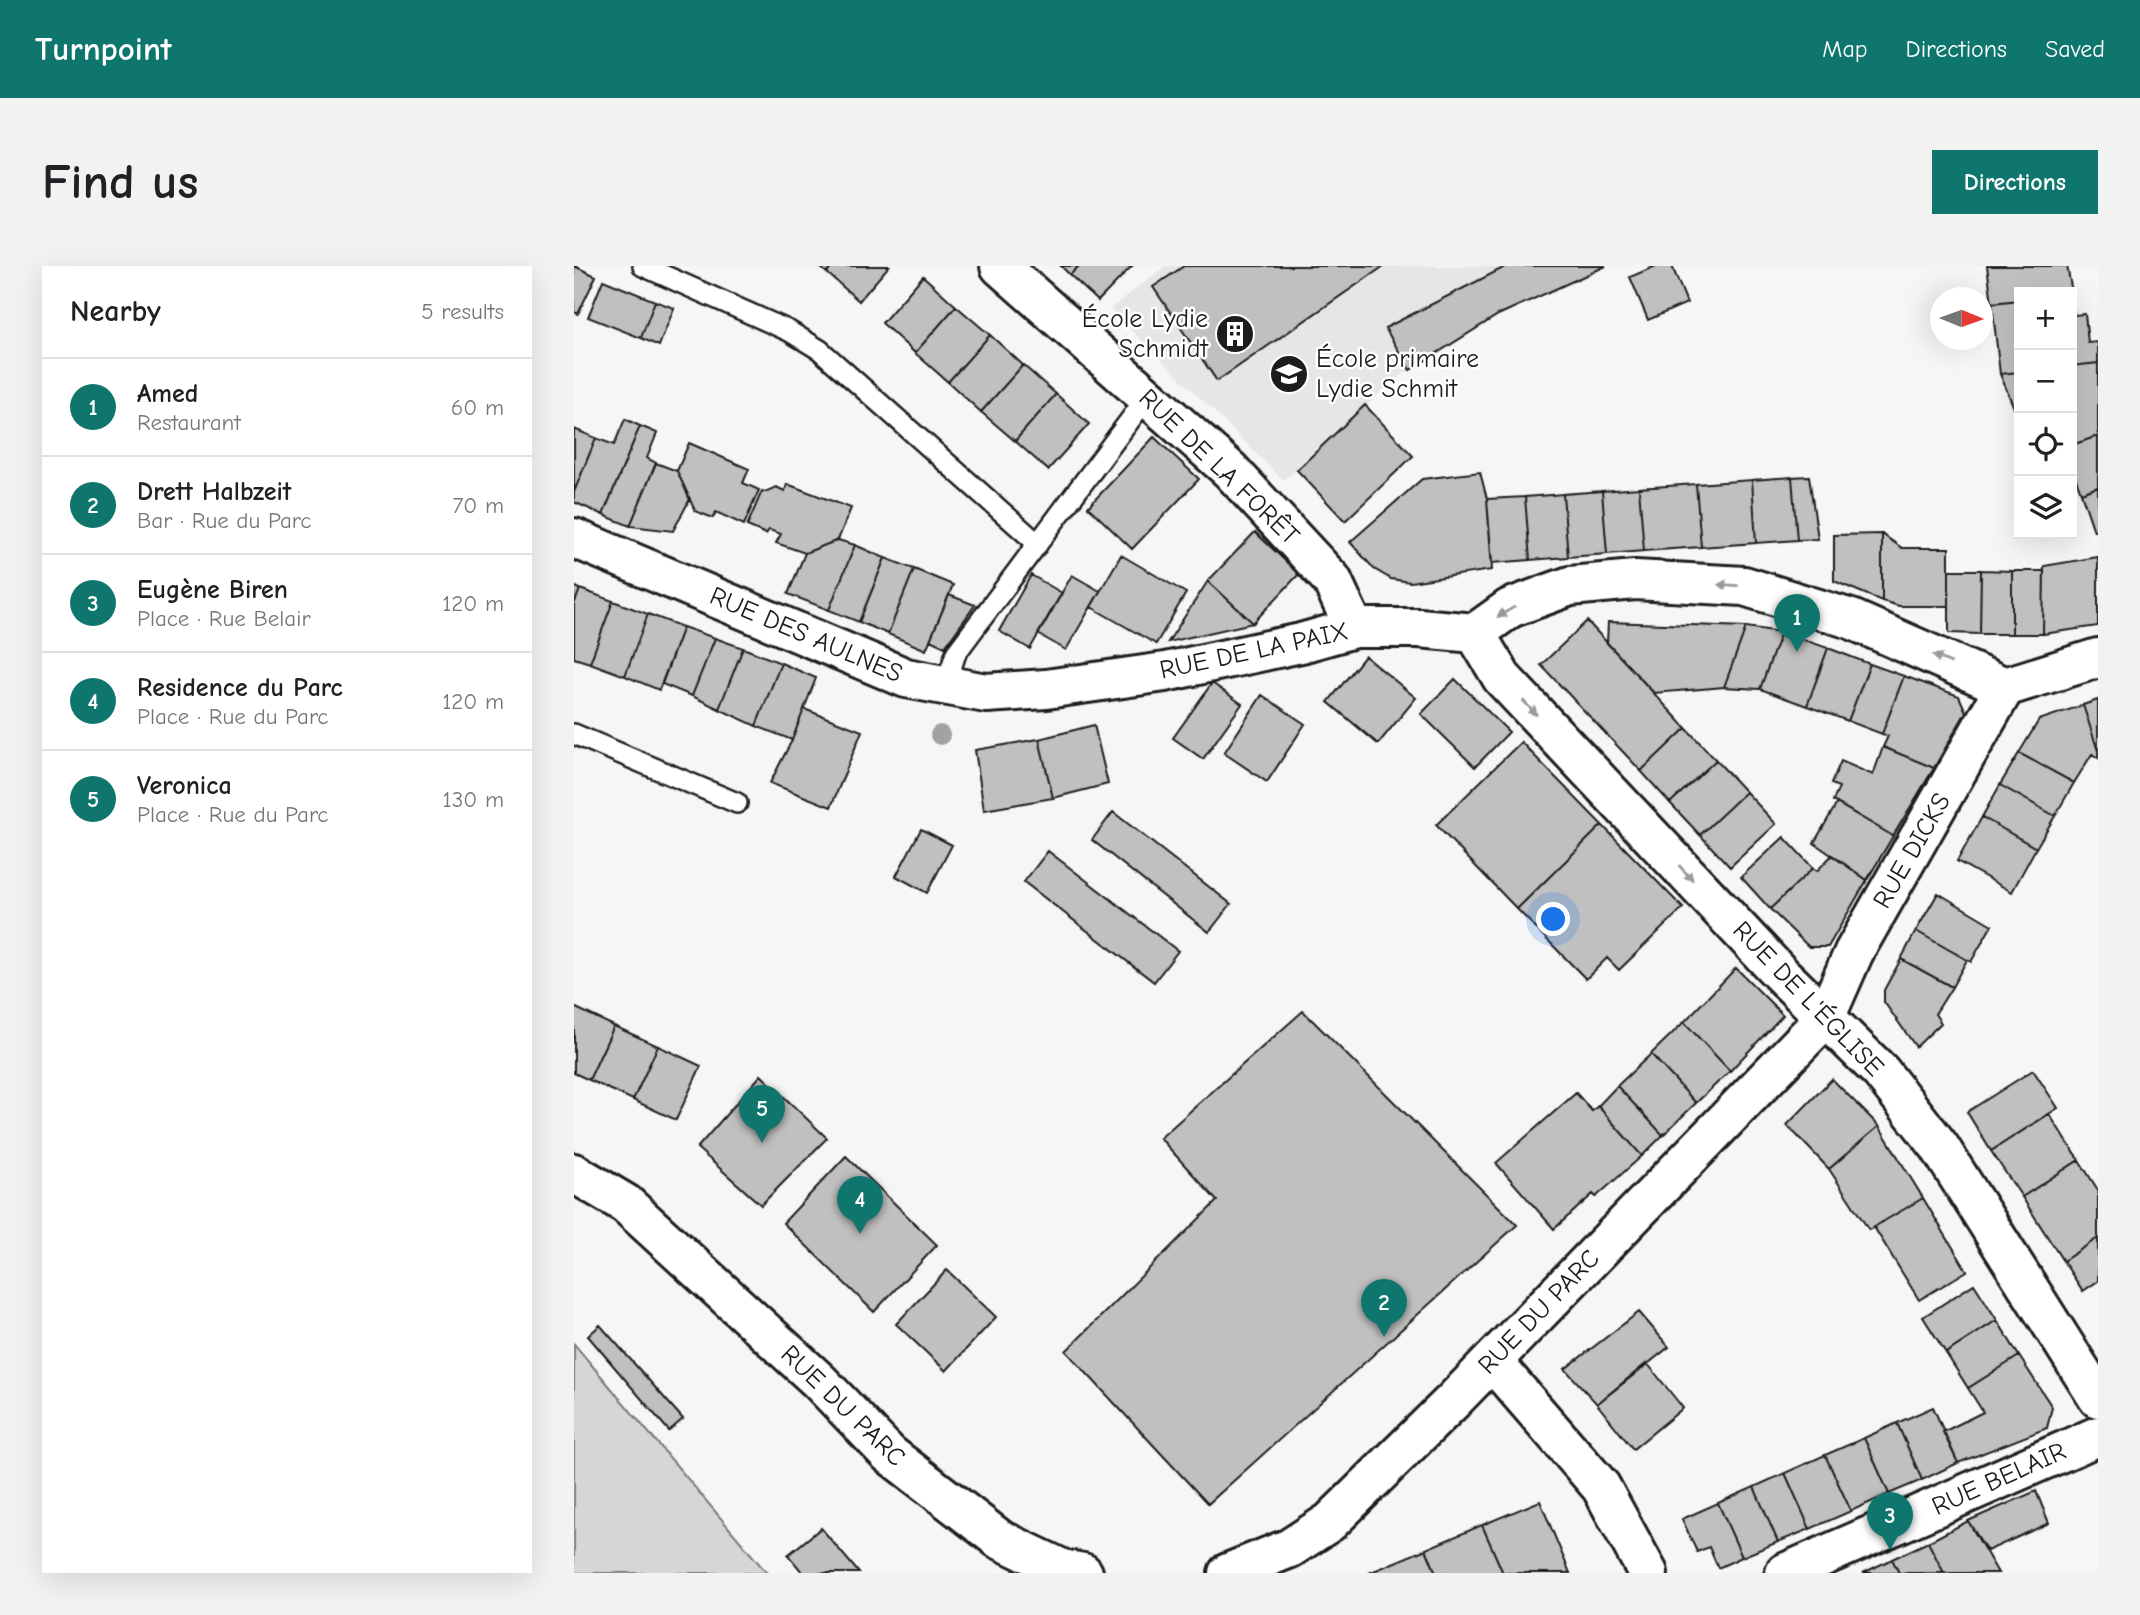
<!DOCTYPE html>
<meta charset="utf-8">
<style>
body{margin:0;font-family:"Comic Neue",sans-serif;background:#f2f2f2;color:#202124}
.controls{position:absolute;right:21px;top:21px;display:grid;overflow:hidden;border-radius:0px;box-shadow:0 7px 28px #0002}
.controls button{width:63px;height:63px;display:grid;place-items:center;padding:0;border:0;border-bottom:2px solid #e0e0e0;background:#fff;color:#202124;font:35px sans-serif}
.compass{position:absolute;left:1356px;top:21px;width:63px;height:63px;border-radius:50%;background:#fff;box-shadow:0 7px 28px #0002;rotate:91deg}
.you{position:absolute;left:980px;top:654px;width:24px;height:24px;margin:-18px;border:5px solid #fff;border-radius:50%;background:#1a73e8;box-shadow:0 0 0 10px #1a73e833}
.badge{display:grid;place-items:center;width:46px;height:46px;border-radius:50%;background:#0f766e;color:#fff;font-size:23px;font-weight:700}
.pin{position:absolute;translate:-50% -58px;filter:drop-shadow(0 2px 4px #0008)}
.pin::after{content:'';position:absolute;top:37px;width:24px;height:21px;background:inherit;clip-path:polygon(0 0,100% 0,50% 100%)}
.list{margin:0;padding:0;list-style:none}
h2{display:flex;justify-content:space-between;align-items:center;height:91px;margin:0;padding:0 28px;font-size:30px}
h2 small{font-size:23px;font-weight:400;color:#757577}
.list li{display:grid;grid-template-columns:46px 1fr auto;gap:21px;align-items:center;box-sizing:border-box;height:98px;padding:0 28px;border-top:2px solid #e0e0e0}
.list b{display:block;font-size:26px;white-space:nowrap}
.list p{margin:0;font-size:23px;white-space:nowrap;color:#757577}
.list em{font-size:23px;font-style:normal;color:#757577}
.icon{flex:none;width:38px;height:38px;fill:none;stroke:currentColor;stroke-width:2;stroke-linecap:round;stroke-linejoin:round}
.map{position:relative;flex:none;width:1524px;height:1307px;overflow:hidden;border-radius:0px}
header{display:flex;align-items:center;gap:42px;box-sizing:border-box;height:98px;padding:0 35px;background:#0f766e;color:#fff}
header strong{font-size:33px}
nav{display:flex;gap:38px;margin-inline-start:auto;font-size:24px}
.intro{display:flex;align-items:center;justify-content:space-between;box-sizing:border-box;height:168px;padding:0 42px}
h1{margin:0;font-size:49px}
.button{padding:18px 32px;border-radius:0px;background:#0f766e;color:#fff;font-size:24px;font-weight:700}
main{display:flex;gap:42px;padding:0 42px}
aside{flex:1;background:#fff;border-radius:0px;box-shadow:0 7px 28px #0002}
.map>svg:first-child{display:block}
</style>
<header>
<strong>Turnpoint</strong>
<nav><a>Map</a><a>Directions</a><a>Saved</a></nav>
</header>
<div class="intro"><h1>Find us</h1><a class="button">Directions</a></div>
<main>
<aside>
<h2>Nearby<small>5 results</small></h2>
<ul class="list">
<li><span class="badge">1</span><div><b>Amed</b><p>Restaurant</p></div><em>60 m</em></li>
<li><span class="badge">2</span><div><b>Drett Halbzeit</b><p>Bar · Rue du Parc</p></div><em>70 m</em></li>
<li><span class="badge">3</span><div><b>Eugène Biren</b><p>Place · Rue Belair</p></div><em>120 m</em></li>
<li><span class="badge">4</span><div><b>Residence du Parc</b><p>Place · Rue du Parc</p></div><em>120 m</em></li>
<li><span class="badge">5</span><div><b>Veronica</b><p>Place · Rue du Parc</p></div><em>130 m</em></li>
</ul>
</aside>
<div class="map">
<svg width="1524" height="1307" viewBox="0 0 1524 1307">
<rect width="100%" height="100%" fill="#f6f6f6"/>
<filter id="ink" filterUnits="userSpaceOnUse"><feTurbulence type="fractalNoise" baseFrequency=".0143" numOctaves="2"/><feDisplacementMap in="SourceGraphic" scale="14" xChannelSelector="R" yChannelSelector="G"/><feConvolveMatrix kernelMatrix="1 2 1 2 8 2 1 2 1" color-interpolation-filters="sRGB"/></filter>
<g filter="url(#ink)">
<path fill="#e6e6e6" d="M 591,0 L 1026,0 L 924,49 L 821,113 L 723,204 L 709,214 L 536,43 Z"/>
<path fill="#d6d6d6" stroke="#797979" stroke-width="2" d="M 0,1078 L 193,1307 L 0,1307 Z"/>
<path fill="#c0c0c0" stroke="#1c1c1c" stroke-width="2" d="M 0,0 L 22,10 L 4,48 L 0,46 Z
M 245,0 L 259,0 L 253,7 Z
M 259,0 L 315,0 L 285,35 L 253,7 Z
M 487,0 L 505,0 L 496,9 Z
M 505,0 L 558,0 L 524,35 L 496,9 Z
M 610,0 L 810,0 L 643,115 L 579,21 Z
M 933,0 L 1032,0 L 924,49 L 836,104 L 811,62 Z
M 1082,0 L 1098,0 L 1113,37 L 1074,54 L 1056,11 Z
M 1413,0 L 1493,0 L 1498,26 L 1445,26 L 1445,34 L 1418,37 Z
M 349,10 L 382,40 L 341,87 L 308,57 Z
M 29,14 L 81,35 L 67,72 L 14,51 Z
M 1498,28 L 1500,49 L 1511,48 L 1514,77 L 1524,76 L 1524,97 L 1498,100 Z
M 1445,34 L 1445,106 L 1426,108 L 1418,37 Z
M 81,35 L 100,42 L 85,80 L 67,72 Z
M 382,40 L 416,69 L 374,116 L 341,87 Z
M 416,69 L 449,99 L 407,146 L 374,116 Z
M 1524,97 L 1524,170 L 1498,179 L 1498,100 Z
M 449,99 L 482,128 L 441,175 L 407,146 Z
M 1445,106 L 1445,154 L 1426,108 Z
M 482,128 L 515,158 L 474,204 L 441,175 Z
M 791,139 L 839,190 L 771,255 L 723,204 Z
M 51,153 L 66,160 L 29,249 L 0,236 L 0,226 L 22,172 L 40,179 Z
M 66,160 L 83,167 L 73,192 L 82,197 L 56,260 L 29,249 Z
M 0,163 L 22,172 L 0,226 Z
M 1524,170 L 1524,221 L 1507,227 L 1498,202 L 1498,179 Z
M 580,171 L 625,213 L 558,283 L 514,241 Z
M 115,177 L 175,203 L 169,217 L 185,224 L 170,259 L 142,246 L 139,252 L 121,245 L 103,205 Z
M 82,197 L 103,205 L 116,233 L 99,265 L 56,260 Z
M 906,206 L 913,233 L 918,304 L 836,316 L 817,313 L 800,303 L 776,276 L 848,213 Z
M 1235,210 L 1244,273 L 1223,274 L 1218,211 Z
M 1218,211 L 1223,274 L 1182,277 L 1178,214 Z
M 1178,214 L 1182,277 L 1127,281 L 1122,218 Z
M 213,218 L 277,242 L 264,274 L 231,287 L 202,277 L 207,268 L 195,264 L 192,268 L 173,260 L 188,225 L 191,226 L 202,221 L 211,225 Z
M 1122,218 L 1127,281 L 1070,285 L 1065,222 Z
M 1524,221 L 1524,264 L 1520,265 L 1507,227 Z
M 1065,222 L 1070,285 L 1033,288 L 1028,225 Z
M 1028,225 L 1033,288 L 994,291 L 989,228 Z
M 989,228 L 994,291 L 956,294 L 951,231 Z
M 951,231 L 956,294 L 918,297 L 913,233 Z
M 681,266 L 725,308 L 679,357 L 634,315 Z
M 1308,268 L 1328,282 L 1375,282 L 1375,340 L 1325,340 L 1308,335 Z
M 1308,268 L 1308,335 L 1260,315 L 1260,269 Z
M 264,274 L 281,279 L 255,344 L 214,328 L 231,287 Z
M 281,279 L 311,292 L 285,356 L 255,344 Z
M 547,289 L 612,327 L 582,378 L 517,341 Z
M 1524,291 L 1524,360 L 1469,368 L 1470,300 Z
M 311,292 L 340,303 L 314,368 L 285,356 Z
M 340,303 L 379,319 L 352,384 L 314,368 Z
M 1375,304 L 1407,304 L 1406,368 L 1375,367 Z
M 1407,304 L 1438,305 L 1438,368 L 1406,368 Z
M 1438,305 L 1470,305 L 1469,368 L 1438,368 Z
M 457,309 L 488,327 L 456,383 L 425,365 Z
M 498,309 L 526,325 L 492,384 L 464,368 Z
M 634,315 L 679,357 L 594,376 Z
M 0,320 L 6,323 L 0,339 Z
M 6,323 L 39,335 L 16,397 L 0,392 L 0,339 Z
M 375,329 L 401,339 L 371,381 L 356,374 Z
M 39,335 L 74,348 L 51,410 L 16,397 Z
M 74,348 L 109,361 L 85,424 L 51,410 Z
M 1013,355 L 1112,462 L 1067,505 L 967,399 Z
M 1034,356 L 1172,361 L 1150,421 L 1080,427 L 1033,377 Z
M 109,361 L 141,372 L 118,430 L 88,418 Z
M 1172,361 L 1207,366 L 1186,423 L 1150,421 Z
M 1207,366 L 1254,382 L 1233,440 L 1186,423 Z
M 141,372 L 169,382 L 145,443 L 118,430 Z
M 169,382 L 207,397 L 182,460 L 145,443 Z
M 1254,382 L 1296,398 L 1274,455 L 1233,440 Z
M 791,390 L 842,432 L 804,478 L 754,436 Z
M 207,397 L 242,412 L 218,474 L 182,460 Z
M 1296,398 L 1330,410 L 1308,468 L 1274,455 Z
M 1330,410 L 1385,430 L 1392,446 L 1360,502 L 1309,481 L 1314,470 L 1308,468 Z
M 881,413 L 935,466 L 901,501 L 847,448 Z
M 638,417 L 668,438 L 629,493 L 599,472 Z
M 688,429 L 731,458 L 693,516 L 650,487 Z
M 1524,434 L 1524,485 L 1509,439 Z
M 1509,439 L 1524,485 L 1524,492 L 1518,488 L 1500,517 L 1445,487 L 1465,454 Z
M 230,443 L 288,465 L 257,541 L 196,517 L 218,474 Z
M 520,459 L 534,518 L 479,532 L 465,473 Z
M 1112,462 L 1142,494 L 1096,537 L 1067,505 Z
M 465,473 L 479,532 L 410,544 L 401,484 Z
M 947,476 L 1028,559 L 943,643 L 862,559 Z
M 1309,481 L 1360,502 L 1319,570 L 1259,535 L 1265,521 L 1257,518 L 1267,495 L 1299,509 Z
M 1445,487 L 1500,517 L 1481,550 L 1426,519 Z
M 1142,494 L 1172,526 L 1126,569 L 1096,537 Z
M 1426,519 L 1481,550 L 1462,582 L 1408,551 Z
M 1172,526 L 1202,558 L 1156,601 L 1126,569 Z
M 1263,537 L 1319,570 L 1293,614 L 1240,577 Z
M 539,546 L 657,638 L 635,666 L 518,574 Z
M 1408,551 L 1462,582 L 1438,626 L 1383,595 Z
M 1028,559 L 1109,642 L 1045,704 L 1033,692 L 1012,713 L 943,643 Z
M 347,563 L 378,579 L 353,627 L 322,610 Z
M 1210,571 L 1239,602 L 1196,643 L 1167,611 Z
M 474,585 L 604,685 L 580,716 L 450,616 Z
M 1258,589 L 1293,614 L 1254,681 L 1235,681 L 1196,643 L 1239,602 L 1243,605 Z
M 1364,627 L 1418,659 L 1397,696 L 1342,665 Z
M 1342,665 L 1393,694 L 1378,721 L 1327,693 Z
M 1327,693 L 1378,721 L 1361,748 L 1367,757 L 1342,781 L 1310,736 L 1310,724 Z
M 1162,702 L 1209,749 L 1156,805 L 1110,756 Z
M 0,741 L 40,760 L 15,814 L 0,807 Z
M 729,745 L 943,959 L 634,1238 L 492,1085 L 643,935 L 586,872 Z
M 1110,756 L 1156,805 L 1122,837 L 1077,788 Z
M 40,760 L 84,780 L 59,834 L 15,814 Z
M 84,780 L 127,800 L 102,854 L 59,834 Z
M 1077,788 L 1122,837 L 1089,869 L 1043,820 Z
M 1459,804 L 1484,842 L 1417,885 L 1393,846 Z
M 187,809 L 253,872 L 187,939 L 123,882 Z
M 1258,813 L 1305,860 L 1255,903 L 1213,859 Z
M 1043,820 L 1089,869 L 1068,890 L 1024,840 Z
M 1002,827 L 1018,845 L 1024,840 L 1068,890 L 1022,931 L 1019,928 L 980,963 L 922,897 Z
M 1475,848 L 1505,894 L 1448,931 L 1417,885 Z
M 1305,860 L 1349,932 L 1295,964 L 1255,903 Z
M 272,890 L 363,979 L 300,1046 L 209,957 Z
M 1505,894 L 1524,924 L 1524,972 L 1489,995 L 1448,931 Z
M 1349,932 L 1393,1005 L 1345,1034 L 1300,961 Z
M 1524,972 L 1524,1015 L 1509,1025 L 1489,995 Z
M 373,1004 L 422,1051 L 372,1105 L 322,1058 Z
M 1400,1018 L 1423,1054 L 1372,1087 L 1349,1051 Z
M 1065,1046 L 1095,1081 L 1023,1138 L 991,1103 Z
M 1423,1054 L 1445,1090 L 1394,1122 L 1372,1087 Z
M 26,1059 L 109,1153 L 95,1165 L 14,1070 Z
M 1445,1090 L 1478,1141 L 1473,1162 L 1384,1197 L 1369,1166 L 1409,1146 L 1394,1122 Z
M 1073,1097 L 1109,1142 L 1059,1183 L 1023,1138 Z
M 1359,1141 L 1384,1197 L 1348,1214 L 1323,1157 Z
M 1323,1157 L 1348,1214 L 1315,1228 L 1290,1172 Z
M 1290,1172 L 1315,1228 L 1277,1245 L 1251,1189 Z
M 1251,1189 L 1277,1245 L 1236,1263 L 1211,1207 Z
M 1211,1207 L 1236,1263 L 1204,1276 L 1180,1221 Z
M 1180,1221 L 1204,1276 L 1168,1291 L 1144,1237 Z
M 1462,1225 L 1475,1257 L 1413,1285 L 1394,1255 Z
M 966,1235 L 996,1307 L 929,1307 L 908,1259 Z
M 1144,1237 L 1168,1291 L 1144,1302 L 1135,1281 L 1123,1286 L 1108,1253 Z
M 1394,1255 L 1424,1307 L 1370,1307 L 1354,1276 Z
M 908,1259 L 929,1307 L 862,1307 L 852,1283 Z
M 247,1262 L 285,1307 L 229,1307 L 214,1289 Z
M 1354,1276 L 1370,1307 L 1325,1307 L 1318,1293 Z
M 852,1283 L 862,1307 L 795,1307 Z
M 1318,1293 L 1325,1307 L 1289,1307 Z"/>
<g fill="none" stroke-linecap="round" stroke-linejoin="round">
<defs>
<path id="lane" d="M 69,0 L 215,65 L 246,84 L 464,278
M 371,421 L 382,387 L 574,130
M 0,468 L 163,537"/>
<path id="street" d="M 426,0 L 656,204 L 758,314 L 780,362
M 0,272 L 332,412 L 412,427 L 472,423 L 591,406 L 727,377 L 780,362 L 845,362 L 901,367 L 936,342 L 996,320 L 1061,314 L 1170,320 L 1277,353 L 1431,421 L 1524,392
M 901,367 L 928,412 L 1207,708 L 1307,806 L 1365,880 L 1524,1132
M 0,907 L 52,938 L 245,1115 L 315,1188 L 425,1273 L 488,1303 L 509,1307
M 918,1095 L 1027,1221 L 1074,1307
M 654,1307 L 716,1282 L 756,1256 L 879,1135 L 1251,752 L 1280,686 L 1431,421
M 1211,1307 L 1524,1170"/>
</defs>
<use href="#lane" stroke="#1c1c1c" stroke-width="24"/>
<use href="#street" stroke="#1c1c1c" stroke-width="44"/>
<use href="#lane" stroke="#fff" stroke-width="19"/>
<use href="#street" stroke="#fff" stroke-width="38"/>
</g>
<circle fill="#a2a2a2" cx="366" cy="469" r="10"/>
<defs><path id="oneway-solid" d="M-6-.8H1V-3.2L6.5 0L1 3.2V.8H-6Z" transform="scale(1.75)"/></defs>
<g fill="#999">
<use href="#oneway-solid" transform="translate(1154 319) rotate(-177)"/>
<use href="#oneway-solid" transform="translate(932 346) rotate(149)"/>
<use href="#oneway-solid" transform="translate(1368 393) rotate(-156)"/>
<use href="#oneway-solid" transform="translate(956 442) rotate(47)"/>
<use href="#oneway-solid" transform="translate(1112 607) rotate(47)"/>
</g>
</g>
<defs>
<symbol id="building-disc" viewBox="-11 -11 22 22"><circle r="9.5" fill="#1c1c1c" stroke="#fff"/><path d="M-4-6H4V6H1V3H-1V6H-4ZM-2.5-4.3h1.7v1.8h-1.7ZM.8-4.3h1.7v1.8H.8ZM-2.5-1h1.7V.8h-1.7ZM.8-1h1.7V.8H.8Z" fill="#fff"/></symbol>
<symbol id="school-disc" viewBox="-11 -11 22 22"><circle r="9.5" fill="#1c1c1c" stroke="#fff"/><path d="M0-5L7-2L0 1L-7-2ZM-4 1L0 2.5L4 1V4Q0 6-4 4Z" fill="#fff"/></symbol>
</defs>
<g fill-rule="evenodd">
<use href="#building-disc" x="639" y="46" width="44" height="44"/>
<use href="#school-disc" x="693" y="86" width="44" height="44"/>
</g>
<g text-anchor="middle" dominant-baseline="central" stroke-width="5" stroke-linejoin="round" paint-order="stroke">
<g font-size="26" fill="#1c1c1c" stroke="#fff" text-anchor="end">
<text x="634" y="53">École Lydie<tspan x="634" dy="30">Schmidt</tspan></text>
<text x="742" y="93" text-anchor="start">École primaire<tspan x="742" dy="30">Lydie Schmit</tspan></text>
</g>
<g font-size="26" fill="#1c1c1c" stroke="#fff">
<text transform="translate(645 201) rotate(44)">RUE DE LA FORÊT</text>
<text transform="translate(232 369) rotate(23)">RUE DES AULNES</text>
<text transform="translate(680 385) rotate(-12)">RUE DE LA PAIX</text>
<text transform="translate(1338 585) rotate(-60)">RUE DICKS</text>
<text transform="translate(1234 733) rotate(46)">RUE DE L'ÉGLISE</text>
<text transform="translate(965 1046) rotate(-46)">RUE DU PARC</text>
<text transform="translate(269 1140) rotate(44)">RUE DU PARC</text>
<text transform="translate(1425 1213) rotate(-24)">RUE BELAIR</text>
</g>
</g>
</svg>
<div class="controls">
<button>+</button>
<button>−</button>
<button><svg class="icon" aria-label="locate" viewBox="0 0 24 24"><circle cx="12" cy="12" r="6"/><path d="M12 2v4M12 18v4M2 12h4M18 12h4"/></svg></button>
<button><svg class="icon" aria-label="layers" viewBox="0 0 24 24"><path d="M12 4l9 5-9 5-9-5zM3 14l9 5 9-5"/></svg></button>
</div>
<svg class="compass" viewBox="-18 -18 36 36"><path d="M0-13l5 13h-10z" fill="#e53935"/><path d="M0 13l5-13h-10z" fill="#757577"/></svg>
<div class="you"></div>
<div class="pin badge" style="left:1223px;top:386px">1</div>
<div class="pin badge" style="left:810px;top:1071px">2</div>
<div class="pin badge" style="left:1316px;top:1284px">3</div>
<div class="pin badge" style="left:286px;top:968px">4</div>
<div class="pin badge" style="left:188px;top:877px">5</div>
</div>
</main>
